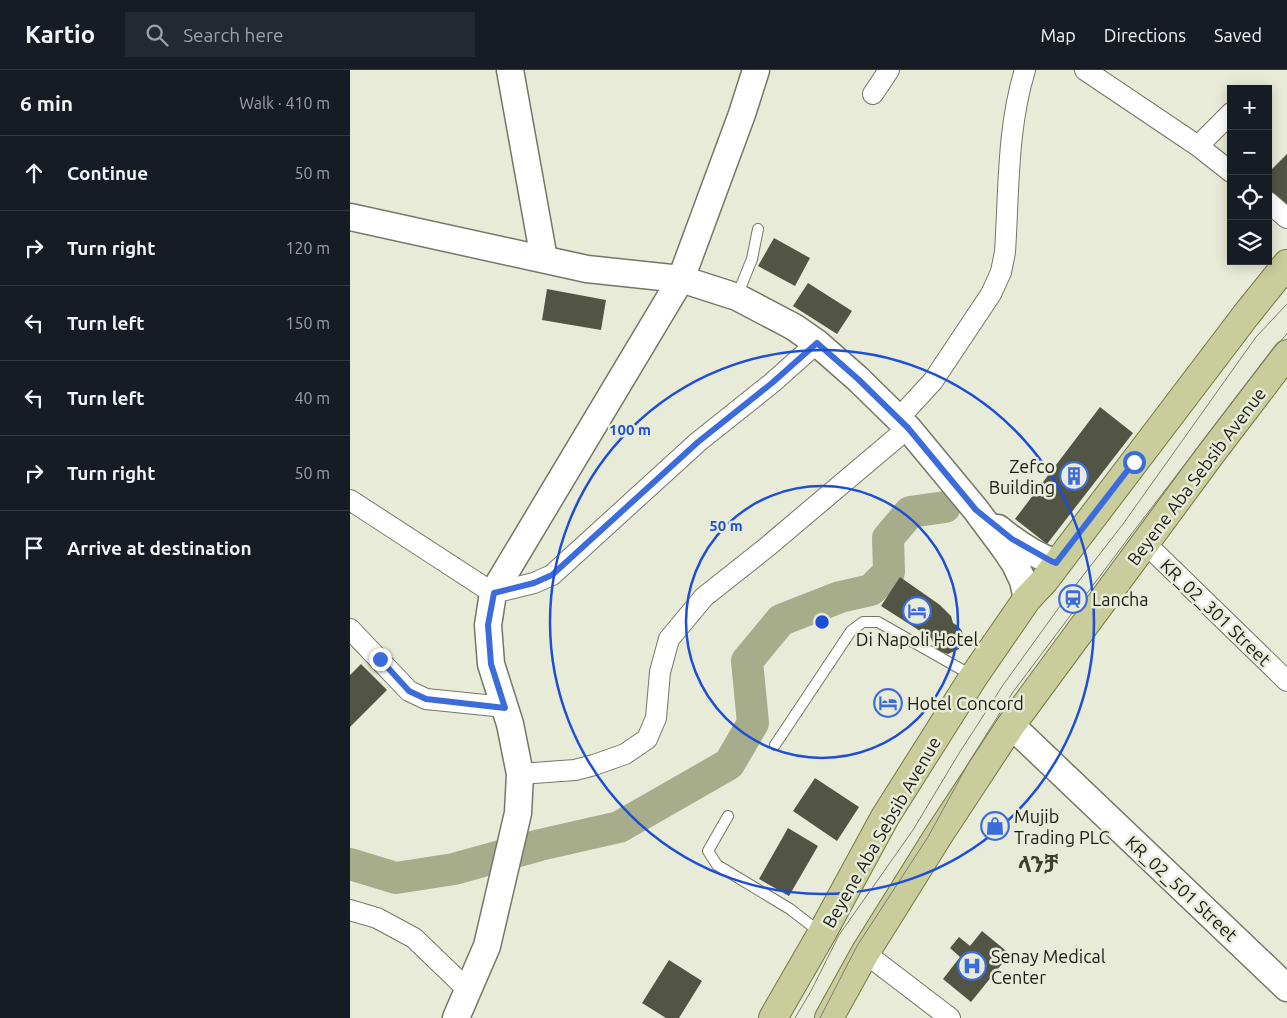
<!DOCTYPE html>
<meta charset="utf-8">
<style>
body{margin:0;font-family:Ubuntu,"Noto Sans Ethiopic",sans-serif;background:#242831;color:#f1f3f6}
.controls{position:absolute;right:15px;top:15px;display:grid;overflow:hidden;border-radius:0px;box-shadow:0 2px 12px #0003}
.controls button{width:45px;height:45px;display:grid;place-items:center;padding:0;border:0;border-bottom:1px solid #363941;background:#171b24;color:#f1f3f6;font:25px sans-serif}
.stop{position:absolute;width:15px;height:15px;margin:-11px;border:4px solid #3c6cdc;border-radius:50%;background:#fff}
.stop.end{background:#3c6cdc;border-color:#fff;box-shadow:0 1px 5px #0008}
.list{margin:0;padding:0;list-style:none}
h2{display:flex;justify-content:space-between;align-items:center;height:65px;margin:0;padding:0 20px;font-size:21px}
h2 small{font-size:16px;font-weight:400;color:#9ea1a6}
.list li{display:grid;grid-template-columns:32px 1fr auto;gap:15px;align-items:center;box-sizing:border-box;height:75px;padding:0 20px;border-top:1px solid #363941}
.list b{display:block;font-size:19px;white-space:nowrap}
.list em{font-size:16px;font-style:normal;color:#9ea1a6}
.icon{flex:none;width:28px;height:28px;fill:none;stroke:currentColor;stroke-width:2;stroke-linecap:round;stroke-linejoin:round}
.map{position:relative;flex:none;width:937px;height:948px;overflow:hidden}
header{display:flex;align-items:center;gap:30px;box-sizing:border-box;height:70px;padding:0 25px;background:#171b24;border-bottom:1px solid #363941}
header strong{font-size:24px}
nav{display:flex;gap:28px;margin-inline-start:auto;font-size:18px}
.search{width:350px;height:45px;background:#242831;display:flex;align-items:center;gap:12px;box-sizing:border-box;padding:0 18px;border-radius:0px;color:#9ea1a6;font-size:19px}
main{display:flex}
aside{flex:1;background:#171b24}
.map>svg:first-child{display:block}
</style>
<header>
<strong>Kartio</strong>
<div class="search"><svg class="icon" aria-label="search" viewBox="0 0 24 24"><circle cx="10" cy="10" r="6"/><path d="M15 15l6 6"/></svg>Search here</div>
<nav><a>Map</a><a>Directions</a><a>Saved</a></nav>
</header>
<main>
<aside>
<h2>6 min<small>Walk · 410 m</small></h2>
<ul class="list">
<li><svg class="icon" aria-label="ahead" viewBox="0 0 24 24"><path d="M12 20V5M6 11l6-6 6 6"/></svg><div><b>Continue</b></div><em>50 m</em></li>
<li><svg class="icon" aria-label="right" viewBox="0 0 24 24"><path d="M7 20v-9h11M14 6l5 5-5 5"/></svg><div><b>Turn right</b></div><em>120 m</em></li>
<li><svg class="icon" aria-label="left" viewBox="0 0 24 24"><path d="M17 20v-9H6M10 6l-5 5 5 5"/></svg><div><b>Turn left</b></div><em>150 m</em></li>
<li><svg class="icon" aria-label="left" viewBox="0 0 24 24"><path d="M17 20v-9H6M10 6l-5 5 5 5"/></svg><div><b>Turn left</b></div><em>40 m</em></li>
<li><svg class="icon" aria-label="right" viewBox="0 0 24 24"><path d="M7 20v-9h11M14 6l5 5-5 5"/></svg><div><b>Turn right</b></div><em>50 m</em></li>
<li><svg class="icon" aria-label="arrive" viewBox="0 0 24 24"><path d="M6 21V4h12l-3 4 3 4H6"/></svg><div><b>Arrive at destination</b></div></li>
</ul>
</aside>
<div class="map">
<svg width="937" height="948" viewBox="0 0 937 948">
<rect width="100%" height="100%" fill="#e8ebd7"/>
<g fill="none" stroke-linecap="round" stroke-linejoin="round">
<path stroke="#a7ac8b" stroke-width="32" d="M 0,794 L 46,808 L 104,799 L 190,775 L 269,757 L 379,694 L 403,653 L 397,591 L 431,550 L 490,527 L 521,520 L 539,502 L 538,468 L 560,442 L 595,437"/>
</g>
<path fill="#525544" d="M 937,84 L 937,140 L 918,129 L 918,103 Z
M 424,168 L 460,188 L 445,216 L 408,196 Z
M 458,213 L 502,241 L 487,264 L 443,236 Z
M 197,219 L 256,230 L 251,260 L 192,250 Z
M 750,337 L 783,363 L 697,474 L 665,449 Z
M 550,507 L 590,535 L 601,546 L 603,553 L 608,556 L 612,561 L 613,567 L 609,579 L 598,584 L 586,580 L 581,568 L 531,536 Z
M 11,594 L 37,620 L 0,657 L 0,605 Z
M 465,708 L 509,737 L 487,771 L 443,741 Z
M 438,758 L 468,776 L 439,826 L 409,809 Z
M 632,861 L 660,884 L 621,932 L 593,909 L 610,887 L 600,878 L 609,867 L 620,876 Z
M 319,890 L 352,911 L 329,948 L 316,948 L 292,933 Z"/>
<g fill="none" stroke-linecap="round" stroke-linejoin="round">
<defs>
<path id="service" d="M 387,226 L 402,189 L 408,159
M 425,675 L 501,561 L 513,552 L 528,552 L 623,606
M 378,746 L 358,781 L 367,795 L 440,839 L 471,863"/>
<path id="minor" d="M 735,0 L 848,76 L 881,102
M 523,24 L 539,0
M 848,76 L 881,43
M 918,132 L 937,148
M 548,349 L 583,311 L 641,224 L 651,202 L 655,182 C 659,121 657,58 675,0
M 0,430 L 143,523 L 184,513 L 202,505 L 348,372 L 422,313 L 467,273
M 796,474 L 937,611
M 0,559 L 59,621 L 76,629 L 155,637
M 170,704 L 225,700 L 244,695 L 275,684 L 297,669 L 306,648 L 310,602 L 319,569 L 354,527 L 417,477 L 558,358
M 0,840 L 27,848 L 64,868 L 117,919
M 515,883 L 600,948"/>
<path id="tertiary" d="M 160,0 L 194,189
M 0,147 L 237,199 L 331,209 L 387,227 L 444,257 L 467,273 L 508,309 L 558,358 L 626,440 L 655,479 L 665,494 L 673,511 L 677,529
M 648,458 C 665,472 685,486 707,493
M 661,655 L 937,918
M 106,948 L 137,876 L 168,743 L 170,704 L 160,654 L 141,594 L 138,555 L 143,523 L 331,209 L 392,44 L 406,0"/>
<path id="primary" d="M 423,948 L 472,863 L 535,747 L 624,606 L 677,529 L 694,511 L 896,245 L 937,194
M 479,948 L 515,883 L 588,766 L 661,655 L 860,385 L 937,284"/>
</defs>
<use href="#service" stroke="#757766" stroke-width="12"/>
<use href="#minor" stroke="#757766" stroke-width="22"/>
<use href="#tertiary" stroke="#757766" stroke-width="29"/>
<use href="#primary" stroke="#737941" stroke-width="30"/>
<use href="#service" stroke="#fff" stroke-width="10"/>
<use href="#minor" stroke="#fff" stroke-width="20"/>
<use href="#tertiary" stroke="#fff" stroke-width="26"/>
<use href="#primary" stroke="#c8cd9b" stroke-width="28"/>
<path stroke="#7d7f72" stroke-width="1" d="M 445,948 L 461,921 L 489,865 L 563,760 L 608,685 L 653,615 L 718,525 L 773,454 L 906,267 L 937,234
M 470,948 L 507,876 L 578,767 L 619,692 L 663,622 L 783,462 L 924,278 L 937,264"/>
</g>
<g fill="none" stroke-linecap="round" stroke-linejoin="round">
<path stroke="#3c6cdc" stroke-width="6" d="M 30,589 L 59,621 L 76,629 L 155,638 L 141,594 L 138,555 L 144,523 L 184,513 L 202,505 L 348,372 L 422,313 L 467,273 L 508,309 L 558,358 L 626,440 L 662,469 L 701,491 L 706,493 L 784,392"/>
</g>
<g fill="none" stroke="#1d4ed8" stroke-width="2.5">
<circle cx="472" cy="552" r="136"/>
<circle cx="472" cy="552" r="272"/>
</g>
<defs>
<symbol id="building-ring" viewBox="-11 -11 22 22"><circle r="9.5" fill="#e8ebd7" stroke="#3c6cdc" stroke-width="1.5"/><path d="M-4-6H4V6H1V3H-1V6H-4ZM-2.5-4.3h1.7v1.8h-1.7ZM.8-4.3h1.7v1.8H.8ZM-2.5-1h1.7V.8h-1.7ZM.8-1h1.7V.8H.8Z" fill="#3c6cdc"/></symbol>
<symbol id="station-ring" viewBox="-11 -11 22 22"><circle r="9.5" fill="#e8ebd7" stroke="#3c6cdc" stroke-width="1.5"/><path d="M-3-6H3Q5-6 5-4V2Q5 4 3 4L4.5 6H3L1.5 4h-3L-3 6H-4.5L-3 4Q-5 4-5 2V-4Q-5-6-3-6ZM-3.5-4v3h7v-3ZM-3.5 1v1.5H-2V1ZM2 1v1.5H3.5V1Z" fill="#3c6cdc"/></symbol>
<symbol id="hotel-ring" viewBox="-11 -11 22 22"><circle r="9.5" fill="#e8ebd7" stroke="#3c6cdc" stroke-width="1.5"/><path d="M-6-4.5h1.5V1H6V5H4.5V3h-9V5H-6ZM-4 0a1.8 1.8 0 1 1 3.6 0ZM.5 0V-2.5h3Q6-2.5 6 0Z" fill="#3c6cdc"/></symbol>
<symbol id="shop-ring" viewBox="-11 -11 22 22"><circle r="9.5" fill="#e8ebd7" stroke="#3c6cdc" stroke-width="1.5"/><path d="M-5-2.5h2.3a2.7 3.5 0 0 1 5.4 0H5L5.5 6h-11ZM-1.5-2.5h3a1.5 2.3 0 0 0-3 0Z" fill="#3c6cdc"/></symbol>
<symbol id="hospital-ring" viewBox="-11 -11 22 22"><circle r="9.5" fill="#e8ebd7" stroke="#3c6cdc" stroke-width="1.5"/><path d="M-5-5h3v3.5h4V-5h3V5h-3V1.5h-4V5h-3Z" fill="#3c6cdc"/></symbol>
</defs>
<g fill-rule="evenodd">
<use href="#building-ring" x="708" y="390" width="32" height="32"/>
<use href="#station-ring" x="707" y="513" width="32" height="32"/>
<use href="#hotel-ring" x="551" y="525" width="32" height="32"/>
<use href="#hotel-ring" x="522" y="617" width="32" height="32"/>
<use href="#shop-ring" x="629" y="740" width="32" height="32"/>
<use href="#hospital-ring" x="606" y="880" width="32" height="32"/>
</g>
<g text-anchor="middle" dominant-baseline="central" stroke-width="5" stroke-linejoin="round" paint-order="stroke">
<g font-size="18" fill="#1b1c15" stroke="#e8ebd7" text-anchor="start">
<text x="705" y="396" text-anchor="end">Zefco<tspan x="705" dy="21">Building</tspan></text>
<text x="742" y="529">Lancha</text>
<text x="567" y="569" text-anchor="middle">Di Napoli Hotel</text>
<text x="557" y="633">Hotel Concord</text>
<text x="664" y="746">Mujib<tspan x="664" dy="21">Trading PLC</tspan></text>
<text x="641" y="886">Senay Medical<tspan x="641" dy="21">Center</tspan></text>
</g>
<g font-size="18" fill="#1b1c15" stroke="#e8ebd7">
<text transform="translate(846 406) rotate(-53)">Beyene Aba Sebsib Avenue</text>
<text transform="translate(866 542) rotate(44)">KR_02_301 Street</text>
<text transform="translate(531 762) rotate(-60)">Beyene Aba Sebsib Avenue</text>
<text transform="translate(832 818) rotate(43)">KR_02_501 Street</text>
</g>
<g font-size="22" font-weight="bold" fill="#3d3f2f" stroke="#e8ebd7">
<text x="688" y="793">ላንቻ</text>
</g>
</g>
<circle cx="472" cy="552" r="8" fill="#1d4ed8" stroke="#e8ebd7" stroke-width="2.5"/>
<g font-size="15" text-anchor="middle" font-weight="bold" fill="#1d4ed8" stroke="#e8ebd7" stroke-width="5" stroke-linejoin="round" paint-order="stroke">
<text x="280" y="365">100 m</text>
<text x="376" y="461">50 m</text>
</g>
</svg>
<div class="controls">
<button>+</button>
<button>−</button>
<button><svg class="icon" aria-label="locate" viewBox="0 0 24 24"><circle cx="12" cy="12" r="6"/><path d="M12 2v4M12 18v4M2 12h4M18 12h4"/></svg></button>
<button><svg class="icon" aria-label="layers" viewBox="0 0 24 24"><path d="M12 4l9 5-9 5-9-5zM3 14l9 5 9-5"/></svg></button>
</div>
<div class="stop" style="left:784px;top:392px"></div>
<div class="stop end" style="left:30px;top:589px"></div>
</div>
</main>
